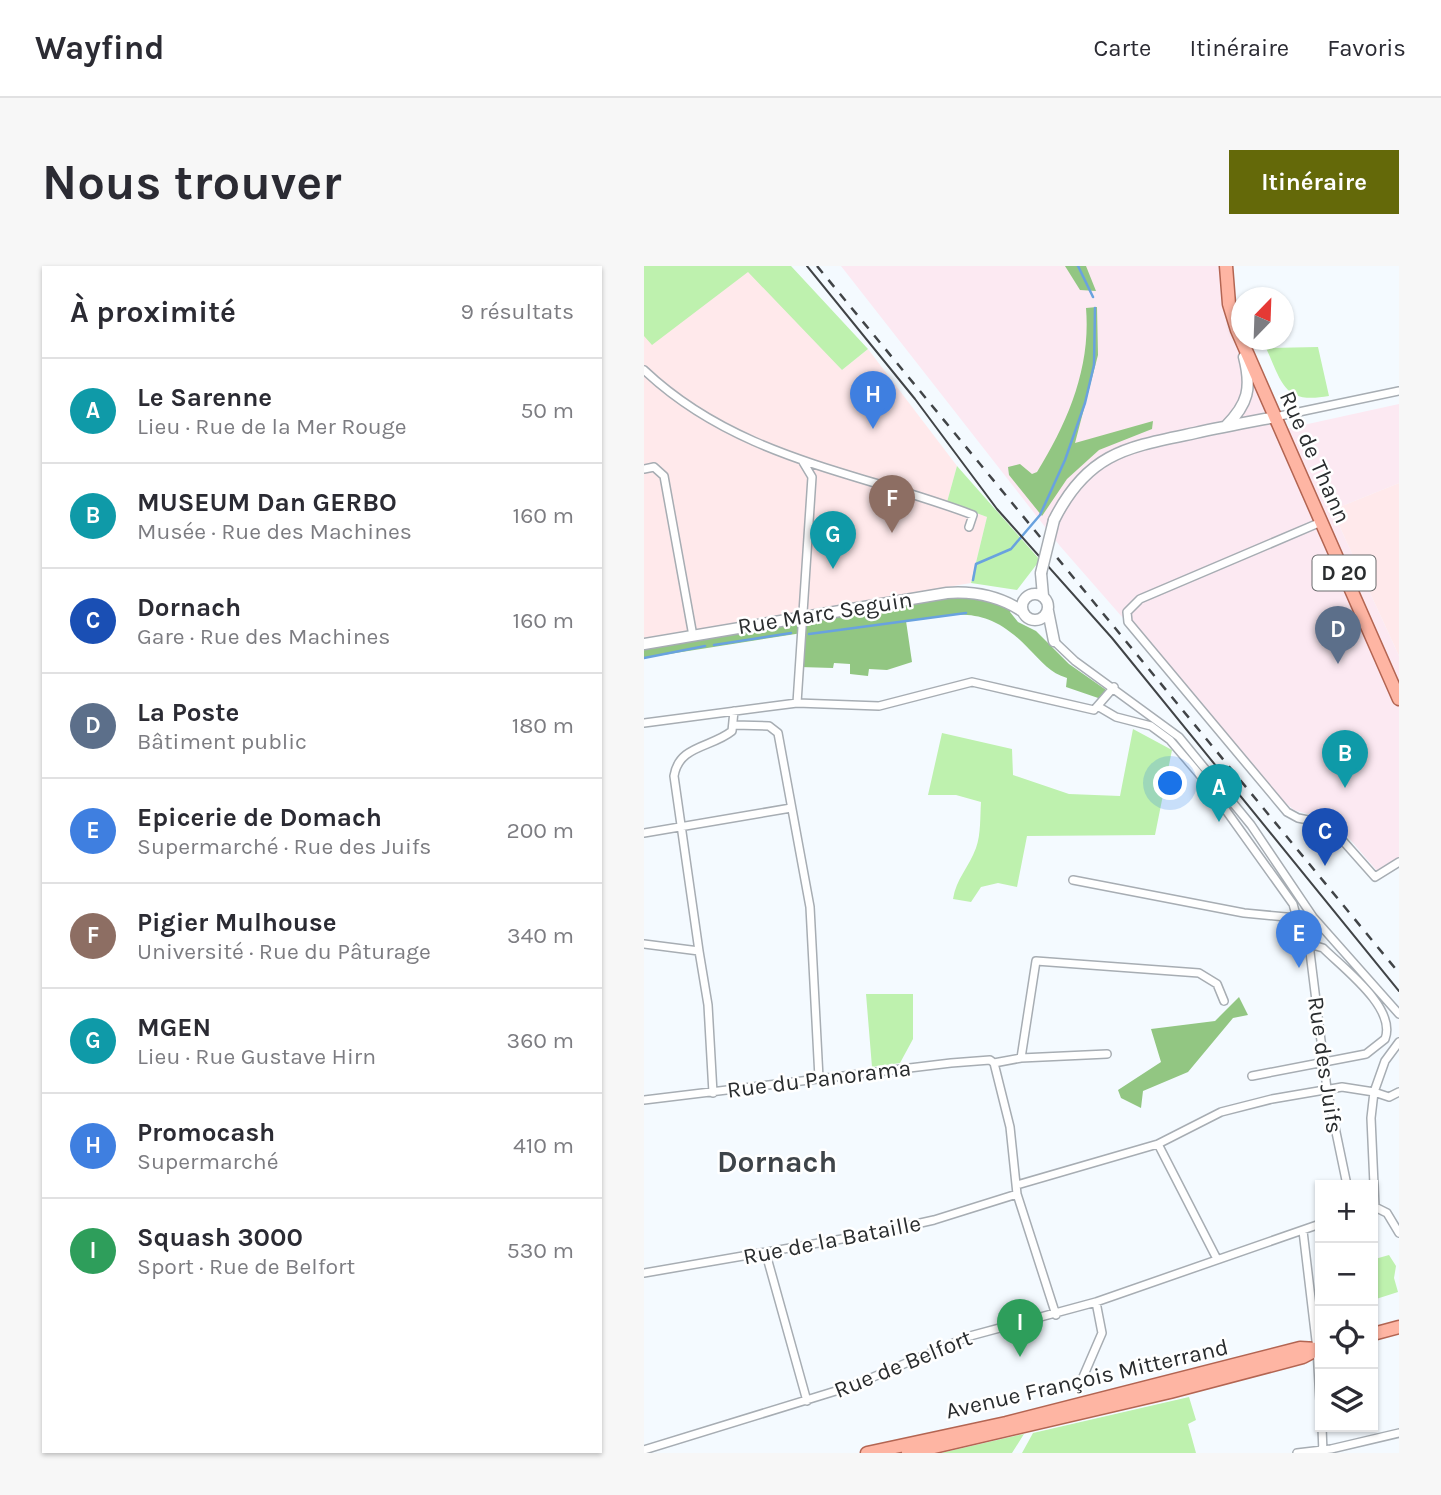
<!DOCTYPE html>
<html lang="fr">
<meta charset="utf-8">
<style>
body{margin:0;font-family:Karla,sans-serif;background:#f7f7f7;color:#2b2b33}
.controls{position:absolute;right:21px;bottom:21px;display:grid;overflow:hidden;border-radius:0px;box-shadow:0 2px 5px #0004}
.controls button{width:63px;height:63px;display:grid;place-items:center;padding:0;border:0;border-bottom:2px solid #e1e1e2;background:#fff;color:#2b2b33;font:35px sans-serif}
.compass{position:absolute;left:587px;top:21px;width:63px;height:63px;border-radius:50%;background:#fff;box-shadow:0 2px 5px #0004;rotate:23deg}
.you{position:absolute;left:527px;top:518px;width:24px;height:24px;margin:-18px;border:5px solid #fff;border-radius:50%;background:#1a73e8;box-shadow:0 0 0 10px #1a73e833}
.badge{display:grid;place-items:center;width:46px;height:46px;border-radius:50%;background:#646909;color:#fff;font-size:23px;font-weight:700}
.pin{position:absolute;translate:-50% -58px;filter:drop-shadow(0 2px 4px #0008)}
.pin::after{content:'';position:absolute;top:37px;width:24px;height:21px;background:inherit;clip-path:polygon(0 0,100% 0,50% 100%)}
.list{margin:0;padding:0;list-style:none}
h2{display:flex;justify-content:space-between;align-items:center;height:91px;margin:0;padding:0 28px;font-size:30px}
h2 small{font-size:23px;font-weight:400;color:#7c7c81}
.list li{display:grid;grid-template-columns:46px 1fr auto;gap:21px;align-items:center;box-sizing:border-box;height:105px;padding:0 28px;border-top:2px solid #e1e1e2}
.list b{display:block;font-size:26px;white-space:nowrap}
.list p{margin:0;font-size:23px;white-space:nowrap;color:#7c7c81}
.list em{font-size:23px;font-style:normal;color:#7c7c81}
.icon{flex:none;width:38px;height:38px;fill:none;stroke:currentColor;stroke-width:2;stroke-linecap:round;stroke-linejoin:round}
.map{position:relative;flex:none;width:755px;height:1187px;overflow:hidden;border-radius:0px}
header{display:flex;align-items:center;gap:42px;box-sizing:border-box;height:98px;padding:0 35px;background:#fff;border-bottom:2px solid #e1e1e2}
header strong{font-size:33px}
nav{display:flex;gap:38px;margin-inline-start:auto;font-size:24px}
.intro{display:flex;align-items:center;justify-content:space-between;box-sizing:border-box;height:168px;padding:0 42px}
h1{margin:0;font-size:49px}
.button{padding:18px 32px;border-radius:0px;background:#646909;color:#fff;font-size:24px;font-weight:700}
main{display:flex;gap:42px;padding:0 42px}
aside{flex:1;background:#fff;border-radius:0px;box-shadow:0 2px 5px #0004}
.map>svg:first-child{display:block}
</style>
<header>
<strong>Wayfind</strong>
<nav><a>Carte</a><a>Itinéraire</a><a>Favoris</a></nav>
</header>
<div class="intro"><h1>Nous trouver</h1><a class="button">Itinéraire</a></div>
<main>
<aside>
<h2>À proximité<small>9 résultats</small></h2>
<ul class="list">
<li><span class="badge" style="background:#0f9aa8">A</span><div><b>Le Sarenne</b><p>Lieu · Rue de la Mer Rouge</p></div><em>50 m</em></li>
<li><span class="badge" style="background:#0f9aa8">B</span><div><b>MUSEUM Dan GERBO</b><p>Musée · Rue des Machines</p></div><em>160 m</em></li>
<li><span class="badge" style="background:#1a4fb4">C</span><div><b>Dornach</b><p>Gare · Rue des Machines</p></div><em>160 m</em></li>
<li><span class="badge" style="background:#5c6f8a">D</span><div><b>La Poste</b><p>Bâtiment public</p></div><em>180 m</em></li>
<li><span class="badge" style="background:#3f7fe0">E</span><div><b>Epicerie de Domach</b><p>Supermarché · Rue des Juifs</p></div><em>200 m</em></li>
<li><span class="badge" style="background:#8d6e63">F</span><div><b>Pigier Mulhouse</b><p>Université · Rue du Pâturage</p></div><em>340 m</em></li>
<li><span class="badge" style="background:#0f9aa8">G</span><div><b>MGEN</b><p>Lieu · Rue Gustave Hirn</p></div><em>360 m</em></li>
<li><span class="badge" style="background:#3f7fe0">H</span><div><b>Promocash</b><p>Supermarché</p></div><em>410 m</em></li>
<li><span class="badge" style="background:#2e9e5b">I</span><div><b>Squash 3000</b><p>Sport · Rue de Belfort</p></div><em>530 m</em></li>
</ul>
</aside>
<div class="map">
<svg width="755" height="1187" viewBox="0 0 755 1187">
<rect width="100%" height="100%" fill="#f4faff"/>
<path fill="#fce9f2" d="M 197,0 L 576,0 L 586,63 L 641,163 L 755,138 L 755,217 L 688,244 L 755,390 L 755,594 L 734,606 L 691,556 L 650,544 L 639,535 L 416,280 Z"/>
<path fill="#ffe9eb" d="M 0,0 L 110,0 L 198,104 L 224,83 L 313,200 L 303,236 L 343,251 L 327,317 L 0,372 Z
M 755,217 L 755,390 L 688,244 Z"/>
<path fill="#bef1ae" d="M 0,0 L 147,0 L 224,83 L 198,104 L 104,6 L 8,79 L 0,70 Z
M 674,81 L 685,130 C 640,138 639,119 622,82 Z
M 313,200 L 396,294 L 373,324 L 327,317 L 343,251 L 303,236 Z
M 489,463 L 528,484 L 511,569 L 383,570 L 373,621 L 354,617 L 337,621 L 327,636 L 309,633 C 312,613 325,601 332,582 C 337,568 336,550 337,536 L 312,529 L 284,529 L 298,467 L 368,483 L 369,509 L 425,528 L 476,530 Z
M 222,728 L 269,728 L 269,773 L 256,797 L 228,801 Z
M 745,989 L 752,1000 L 750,1012 L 754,1026 L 729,1034 L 729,1005 L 733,1004 L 731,993 Z
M 545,1131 L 552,1154 L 544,1158 L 552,1187 L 378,1187 L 389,1167 Z
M 380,1168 L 368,1187 L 297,1187 Z"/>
<path fill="#92c682" d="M 421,0 L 442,0 L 452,25 L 436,24 Z
M 453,41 L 454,89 L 431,177 L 509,155 L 508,163 L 455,184 L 423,213 L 398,250 L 365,209 L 364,201 L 376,198 L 388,208 L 393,206 C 424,156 447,101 442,42 Z
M 303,327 L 368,338 L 366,346 L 374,356 L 392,365 L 425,398 L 465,426 L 460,434 L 422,421 L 423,412 C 406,407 398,396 385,383 C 343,339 317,347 262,355 L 268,396 L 243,404 L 225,403 L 224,410 L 206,408 L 206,398 L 190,397 L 189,402 L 156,401 L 158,367 L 0,392 L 0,378 Z
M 595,731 L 604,749 L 589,752 L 544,806 L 499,825 L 497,842 L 477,832 L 474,824 L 517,796 L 507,763 L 571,755 Z"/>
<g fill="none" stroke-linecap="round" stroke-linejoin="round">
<path stroke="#69a2df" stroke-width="2.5" d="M 434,0 L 449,31
M 329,314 L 332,298 L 367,283 L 396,249 L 421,194 L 441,137 L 450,99 L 451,42
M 165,368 L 322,347
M 70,379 L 147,367
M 0,392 L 61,380"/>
<defs>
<path id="street" d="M 0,104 C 94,193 213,205 329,249 L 325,261
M 631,151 L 755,125
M 0,203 L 10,201 L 20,210 L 49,370
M 677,256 L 496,333 L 483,346 L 484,356 L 643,546 L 654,552 L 684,558 L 731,611 L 755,596
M 410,375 L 431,395 L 535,471 L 607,559 L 669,651 L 755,748
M 153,437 L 168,211 L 159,196
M 455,441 L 472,451 L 507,460 L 526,474 L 561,515 L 649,638 L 653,652 L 664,670 L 683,823 L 703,919
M 0,457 L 153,437 L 235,440 L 328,416 L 450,444 L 470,421
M 90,459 L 125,460 L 134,467 L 166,641 L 175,812
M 0,567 L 147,542
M 429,614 L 600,647 L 653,652
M 0,678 L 55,685 L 64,739 L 69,827
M 55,685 L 30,510 C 35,479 67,482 88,465 L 90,445
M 377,792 L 392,695 L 555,707 L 573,718 L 580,735
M 350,797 L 366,861 L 373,928 L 412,1049
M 350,797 L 377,792 L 463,788
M 608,810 L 722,788 L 741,773 C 753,742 699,702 679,682 L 665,678
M 0,834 L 307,797 L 346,794 L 350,797
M 514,878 L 573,993
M 373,919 L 514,878 L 577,846 L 628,833 L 698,821 L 730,826 L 741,795 L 755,776
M 731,941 L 727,852 L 730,826 L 745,831 L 755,826
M 731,941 L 743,947 L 755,967
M 659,965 L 673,1083 L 676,1135
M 122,988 L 163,1135
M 0,1007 L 227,968 L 290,954 L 373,928
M 439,1111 L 458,1067 L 452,1036
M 678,1161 L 679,1187
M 0,1184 L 208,1120 L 326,1070 L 452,1036 L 676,958
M 653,1187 L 687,1183 L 755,1167"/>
<path id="secondary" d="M 582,160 C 604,138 608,122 600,91
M 410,254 C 444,186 484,181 551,167 C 578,161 605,156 631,151
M 397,307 L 399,330
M378 341a13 13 0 1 1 26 0a13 13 0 1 1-26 0Z
M 404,345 L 410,375
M 0,378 L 303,327 C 330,325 355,330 378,345"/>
<path id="primary" d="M 582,0 L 585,38 L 593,64 L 755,433
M 729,1068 L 755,1061
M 223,1187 L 362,1157 L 656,1082 L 673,1083
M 264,1187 L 526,1126 L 659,1091 L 674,1083"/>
</defs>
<use href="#street" stroke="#a7adb3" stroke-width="10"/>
<use href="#secondary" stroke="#a7adb3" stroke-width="13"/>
<use href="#primary" stroke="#b36552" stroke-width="15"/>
<use href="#street" stroke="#fff" stroke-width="7"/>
<use href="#secondary" stroke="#fff" stroke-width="10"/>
<use href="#primary" stroke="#feb5a3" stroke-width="12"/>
<path stroke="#414447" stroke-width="2" d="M 163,0 L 271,133 L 353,243 L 468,372 L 755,725"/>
<path stroke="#414447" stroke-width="2.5" stroke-dasharray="9 9" stroke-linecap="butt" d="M 173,0 L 755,707"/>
<defs>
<path id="secondary-bridge" d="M 397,307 L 410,254"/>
</defs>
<use href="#secondary-bridge" stroke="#a7adb3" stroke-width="13" stroke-linecap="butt"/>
<use href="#secondary-bridge" stroke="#fff" stroke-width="10"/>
</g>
<g text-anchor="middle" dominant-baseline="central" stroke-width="5" stroke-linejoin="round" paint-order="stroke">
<rect fill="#fff" stroke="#696b6d" stroke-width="2" x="668.5" y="289.5" width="63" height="35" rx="5"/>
<g font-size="21" font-weight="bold" fill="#292c2e">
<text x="700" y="307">D 20</text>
</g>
<g font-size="23" fill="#292c2e" stroke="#fff">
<text transform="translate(671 191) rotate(66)">Rue de Thann</text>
<text transform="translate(181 347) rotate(-9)">Rue Marc Seguin</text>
<text transform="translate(681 799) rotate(82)">Rue des Juifs</text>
<text transform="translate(175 813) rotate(-7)">Rue du Panorama</text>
<text transform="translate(188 974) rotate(-11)">Rue de la Bataille</text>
<text transform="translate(259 1098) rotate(-22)">Rue de Belfort</text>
<text transform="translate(443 1113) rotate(-13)">Avenue François Mitterrand</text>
</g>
<g font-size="30" font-weight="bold" fill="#3e4449" stroke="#fff">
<text x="133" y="896">Dornach</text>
</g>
</g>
</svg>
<div class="controls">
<button>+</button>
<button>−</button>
<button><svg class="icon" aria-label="locate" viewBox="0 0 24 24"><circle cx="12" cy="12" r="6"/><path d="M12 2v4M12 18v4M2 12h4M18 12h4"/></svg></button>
<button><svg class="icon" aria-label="layers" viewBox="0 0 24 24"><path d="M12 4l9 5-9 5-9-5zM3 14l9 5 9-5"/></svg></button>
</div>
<svg class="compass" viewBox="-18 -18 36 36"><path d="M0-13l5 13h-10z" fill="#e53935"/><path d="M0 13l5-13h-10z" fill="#7c7c81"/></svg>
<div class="you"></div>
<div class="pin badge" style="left:575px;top:556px;background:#0f9aa8">A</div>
<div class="pin badge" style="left:701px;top:522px;background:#0f9aa8">B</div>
<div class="pin badge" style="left:681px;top:600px;background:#1a4fb4">C</div>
<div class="pin badge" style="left:694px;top:398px;background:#5c6f8a">D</div>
<div class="pin badge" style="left:655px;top:702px;background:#3f7fe0">E</div>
<div class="pin badge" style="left:248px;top:267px;background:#8d6e63">F</div>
<div class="pin badge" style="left:189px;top:303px;background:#0f9aa8">G</div>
<div class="pin badge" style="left:229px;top:163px;background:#3f7fe0">H</div>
<div class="pin badge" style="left:376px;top:1091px;background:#2e9e5b">I</div>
</div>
</main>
